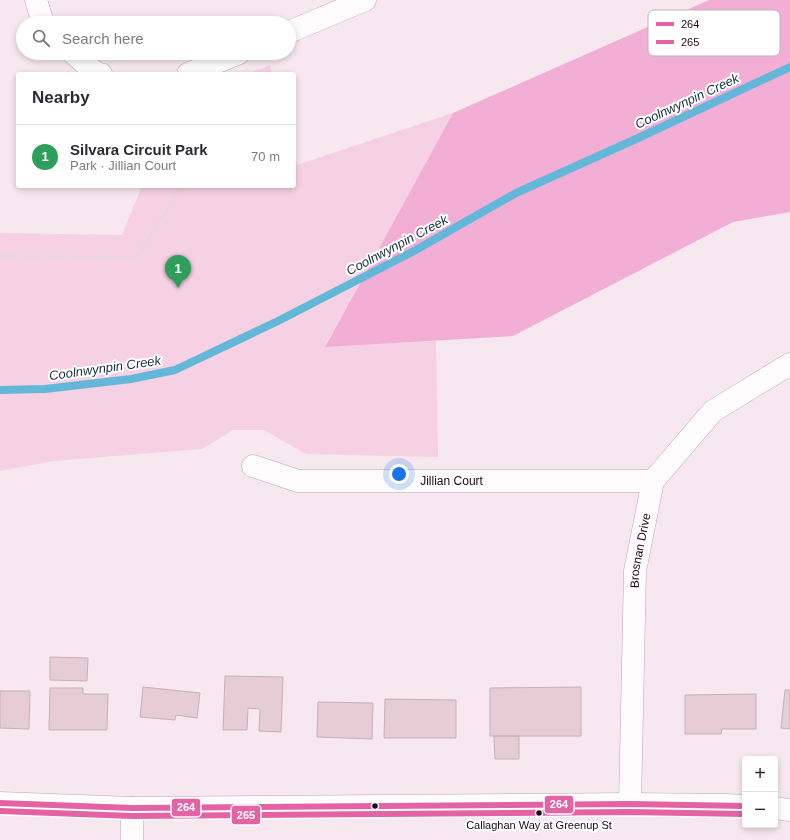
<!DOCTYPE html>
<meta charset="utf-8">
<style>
body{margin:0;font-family:Helvetica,sans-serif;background:#f7f7f7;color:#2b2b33}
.controls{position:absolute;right:12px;bottom:12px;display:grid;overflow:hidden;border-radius:4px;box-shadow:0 2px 6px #0003}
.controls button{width:36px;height:36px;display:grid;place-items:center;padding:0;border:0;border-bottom:1px solid #e1e1e2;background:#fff;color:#2b2b33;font:20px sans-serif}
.you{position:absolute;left:399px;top:474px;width:14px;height:14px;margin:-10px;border:3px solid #fff;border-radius:50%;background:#1a73e8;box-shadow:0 0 0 6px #1a73e833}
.badge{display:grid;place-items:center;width:26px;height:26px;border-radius:50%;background:#6b5762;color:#fff;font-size:13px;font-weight:700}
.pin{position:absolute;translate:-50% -33px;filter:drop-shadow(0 1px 2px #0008)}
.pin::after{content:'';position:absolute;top:21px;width:14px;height:12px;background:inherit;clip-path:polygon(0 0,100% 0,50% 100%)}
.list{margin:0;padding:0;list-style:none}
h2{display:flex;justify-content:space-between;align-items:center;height:52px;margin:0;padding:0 16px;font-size:17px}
h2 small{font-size:13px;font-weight:400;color:#7c7c81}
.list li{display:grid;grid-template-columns:26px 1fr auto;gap:12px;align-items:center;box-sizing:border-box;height:64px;padding:0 16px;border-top:1px solid #e1e1e2}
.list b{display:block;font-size:15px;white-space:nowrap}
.list p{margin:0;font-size:13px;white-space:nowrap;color:#7c7c81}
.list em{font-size:13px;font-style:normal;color:#7c7c81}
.icon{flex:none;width:22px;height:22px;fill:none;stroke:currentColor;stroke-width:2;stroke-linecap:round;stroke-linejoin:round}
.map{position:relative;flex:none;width:790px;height:840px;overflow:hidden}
.search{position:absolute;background:#fff;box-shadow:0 2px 6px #0003;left:16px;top:16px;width:280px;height:44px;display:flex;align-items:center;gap:10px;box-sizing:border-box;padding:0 14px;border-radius:22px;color:#7c7c81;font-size:15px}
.panel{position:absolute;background:#fff;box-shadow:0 2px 6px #0003;left:16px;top:72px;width:280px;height:116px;border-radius:4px}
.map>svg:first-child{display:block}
</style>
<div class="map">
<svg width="790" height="840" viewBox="0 0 790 840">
<rect width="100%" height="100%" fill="#f7e7ef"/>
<path fill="#f6d0e3" d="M 270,65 L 272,74 L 247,74 Z
M 453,113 L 325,346 L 436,341 L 438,457 L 306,454 L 264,430 L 233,430 L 202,449 L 53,461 L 0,471 L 0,233 L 122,235 L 142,186 L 294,186 L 294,154 L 297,165 Z"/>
<path fill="#f2aed4" d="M 709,0 L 790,0 L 790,212 L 733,222 L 513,336 L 325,347 L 453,113 Z"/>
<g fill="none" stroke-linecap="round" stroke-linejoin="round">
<path stroke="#63b8d9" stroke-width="8" d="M 0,390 L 45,389 L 131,379 L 175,370 L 278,321 L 414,251 L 516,193 L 636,139 L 790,67"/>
</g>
<path fill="#e6ccd4" stroke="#c6b1b7" d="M 50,657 L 88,658 L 87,681 L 50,680 Z
M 225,676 L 283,677 L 281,732 L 259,731 L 260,709 L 248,708 L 247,730 L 223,730 Z
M 143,687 L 200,693 L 197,718 L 176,715 L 175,720 L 140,717 Z
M 581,687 L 581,736 L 490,736 L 490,688 Z
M 50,688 L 83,688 L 83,694 L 108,694 L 107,730 L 49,730 Z
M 785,690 L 790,690 L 790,729 L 781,728 Z
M 0,691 L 30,691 L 29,729 L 0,728 Z
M 756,694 L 756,729 L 722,729 L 721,734 L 685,734 L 685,695 Z
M 385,699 L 456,700 L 456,738 L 384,738 Z
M 318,702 L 373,703 L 372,739 L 317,737 Z
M 494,736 L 519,736 L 519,759 L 495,759 Z"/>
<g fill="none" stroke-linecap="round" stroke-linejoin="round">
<defs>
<g id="minor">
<path d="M 36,0 L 43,23"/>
<path d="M 289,32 L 365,0"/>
<path d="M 73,53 L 97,74 L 101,74"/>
<path d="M 188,74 L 239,53"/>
<path id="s1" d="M 253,466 L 298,481 L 653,481"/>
<path d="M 0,803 L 132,808 L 630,804 L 726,805 L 745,806"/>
<path id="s2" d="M 630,804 L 635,571 L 653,481 L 713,411 L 790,364"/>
<path d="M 132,808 L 132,840"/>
<path d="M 775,808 L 790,810"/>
</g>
</defs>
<use href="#minor" stroke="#bca9b3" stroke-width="23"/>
<path stroke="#e0dadd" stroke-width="2.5" stroke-dasharray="4 2" stroke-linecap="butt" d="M 0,256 L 136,257 L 182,186"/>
<use href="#minor" stroke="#fefbfd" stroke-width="22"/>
<defs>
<path id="bus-1" d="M 0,803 L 132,808 L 630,804 L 745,806"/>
<path id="bus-2" d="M 0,811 L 132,816 L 630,812 L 745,814"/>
</defs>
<use href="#bus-1" stroke="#fff" stroke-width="9"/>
<use href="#bus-2" stroke="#fff" stroke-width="9"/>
<use href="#bus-1" stroke="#e463a4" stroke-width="6"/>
<use href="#bus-2" stroke="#e463a4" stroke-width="6"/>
</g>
<g fill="#1f0916" stroke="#fff" stroke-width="1.5">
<circle cx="375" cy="806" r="3.5"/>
<circle cx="539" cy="813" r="3.5"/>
</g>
<g text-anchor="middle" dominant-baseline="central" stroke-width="4" stroke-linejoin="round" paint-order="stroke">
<g font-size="11" fill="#1f0916" stroke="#fff">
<text x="539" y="825">Callaghan Way at Greenup St</text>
</g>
<g font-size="12" fill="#1f0916" stroke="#fff">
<text stroke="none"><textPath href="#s1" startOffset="201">Jillian Court</textPath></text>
<text stroke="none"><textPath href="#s2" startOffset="254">Brosnan Drive</textPath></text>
</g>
<g font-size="13" font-style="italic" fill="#19323c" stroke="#fff">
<text transform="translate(687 101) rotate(-25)">Coolnwynpin Creek</text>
<text transform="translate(397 245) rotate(-28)">Coolnwynpin Creek</text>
<text transform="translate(105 368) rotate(-8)">Coolnwynpin Creek</text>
</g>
</g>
<rect x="648" y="10" width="132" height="46" rx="6" fill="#fff" stroke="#bcb5b9" stroke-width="1"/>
<rect x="656" y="22" width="18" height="4" fill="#e463a4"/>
<rect x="656" y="40" width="18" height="4" fill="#e463a4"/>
<g font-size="11" fill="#1f0916">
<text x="681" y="28">264</text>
<text x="681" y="46">265</text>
</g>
<g stroke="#fff" stroke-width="1.5">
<rect x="544" y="795" width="30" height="19" rx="4" fill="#e463a4"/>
<rect x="171" y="798" width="30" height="19" rx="4" fill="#e463a4"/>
<rect x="231" y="805" width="30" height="20" rx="4" fill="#e463a4"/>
</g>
<g font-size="11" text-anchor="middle" font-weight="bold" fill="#fff">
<text x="559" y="808">264</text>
<text x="186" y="811">264</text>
<text x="246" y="819">265</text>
</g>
</svg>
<div class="controls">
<button>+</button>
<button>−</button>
</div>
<div class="you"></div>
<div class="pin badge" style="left:178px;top:288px;background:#2e9e5b">1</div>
<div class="search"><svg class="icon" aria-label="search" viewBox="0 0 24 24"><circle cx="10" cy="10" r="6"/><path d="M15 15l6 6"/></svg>Search here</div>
<section class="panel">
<h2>Nearby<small></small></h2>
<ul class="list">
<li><span class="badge" style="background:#2e9e5b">1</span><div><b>Silvara Circuit Park</b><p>Park · Jillian Court</p></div><em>70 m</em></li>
</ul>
</section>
</div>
